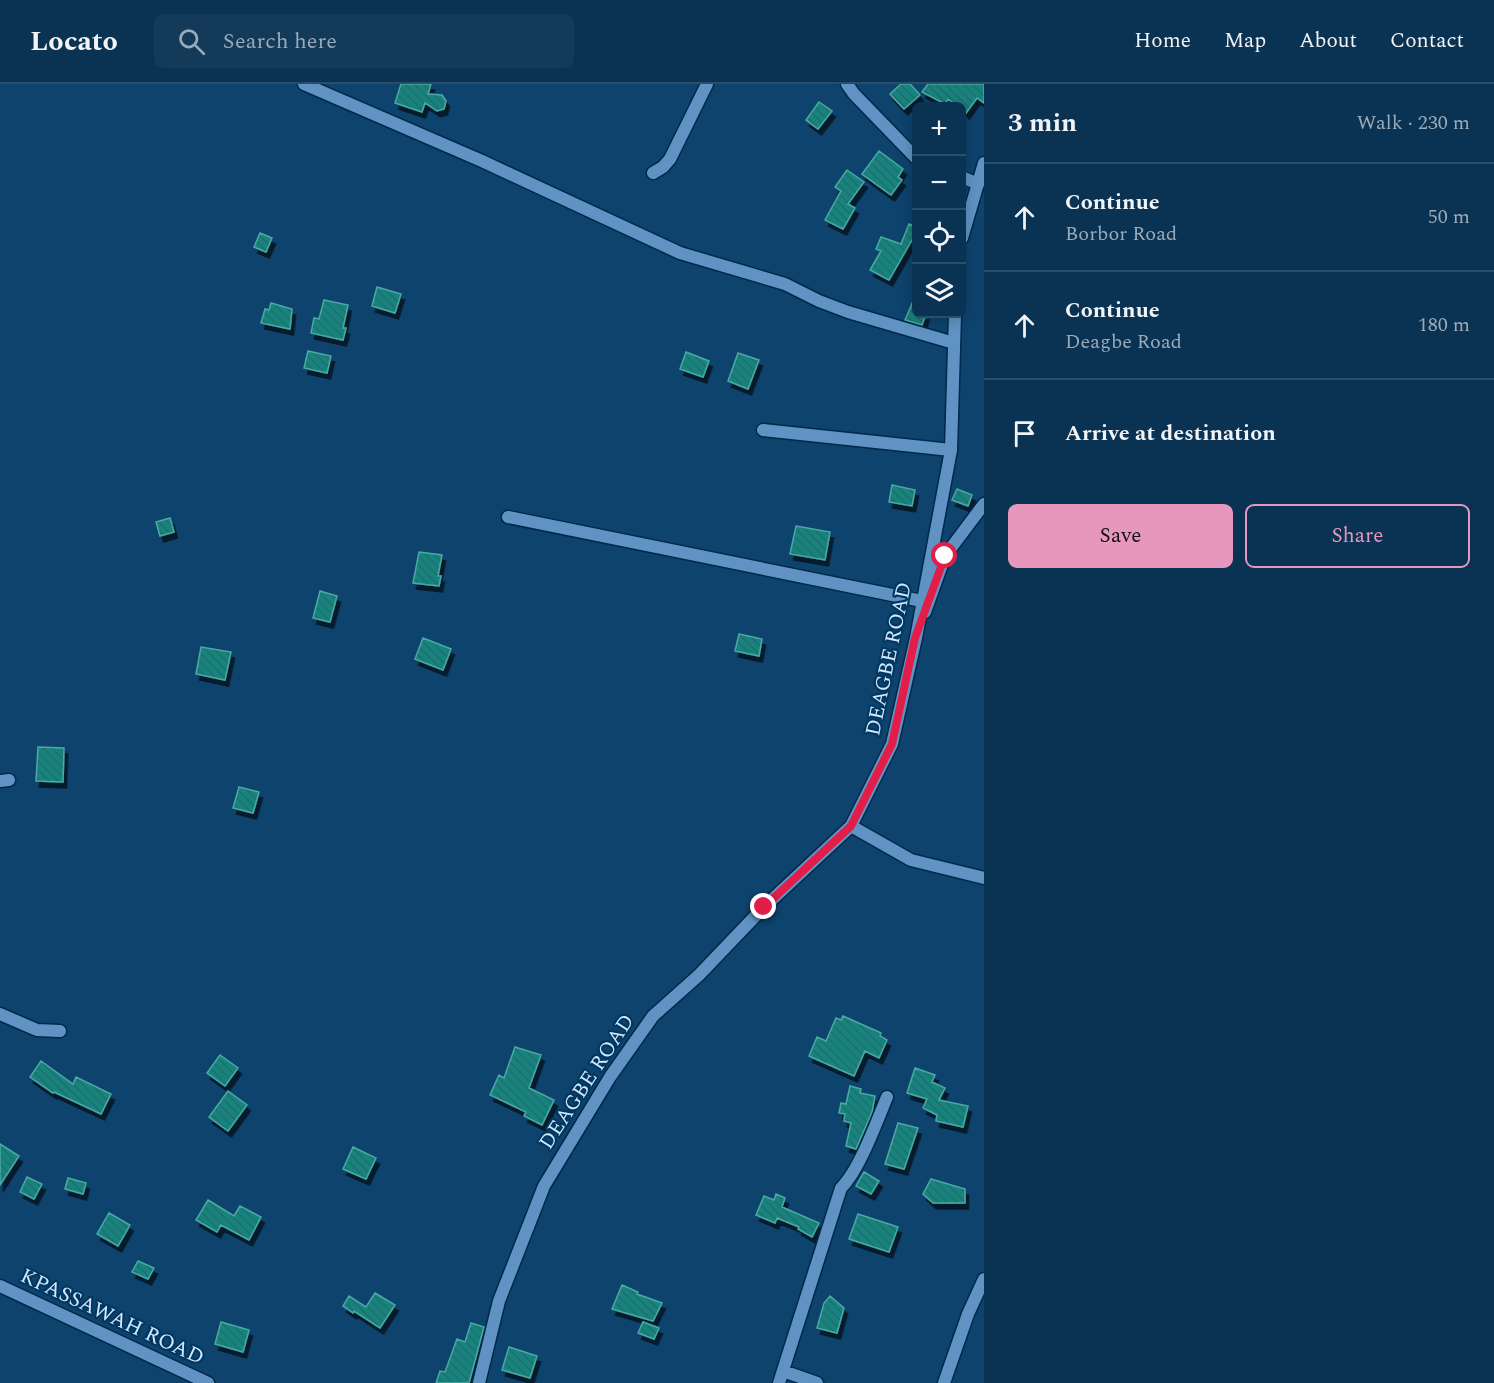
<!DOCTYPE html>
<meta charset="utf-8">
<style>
body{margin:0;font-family:Spectral,serif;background:#133a59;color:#f1f3f6}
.controls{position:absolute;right:18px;top:18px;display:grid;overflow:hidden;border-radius:9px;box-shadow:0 3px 15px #0003}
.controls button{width:54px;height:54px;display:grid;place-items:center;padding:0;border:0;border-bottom:2px solid #2a4d69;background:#0a3252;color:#f1f3f6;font:30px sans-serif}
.stop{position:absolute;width:18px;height:18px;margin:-14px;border:4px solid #e11d48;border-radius:50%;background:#fff}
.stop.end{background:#e11d48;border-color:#fff;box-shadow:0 2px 6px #0008}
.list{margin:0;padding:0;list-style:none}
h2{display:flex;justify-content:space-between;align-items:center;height:78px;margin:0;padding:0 24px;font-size:26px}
h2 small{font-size:20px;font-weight:400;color:#99aab8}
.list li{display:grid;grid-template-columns:39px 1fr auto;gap:18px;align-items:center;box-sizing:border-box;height:108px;padding:0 24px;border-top:2px solid #2a4d69}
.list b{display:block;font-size:22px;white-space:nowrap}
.list p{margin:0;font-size:20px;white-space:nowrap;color:#99aab8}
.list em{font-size:20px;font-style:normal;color:#99aab8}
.actions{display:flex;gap:12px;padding:18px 24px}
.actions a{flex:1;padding:14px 0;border:2px solid #e797bd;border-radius:9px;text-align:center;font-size:21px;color:#e797bd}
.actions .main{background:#e797bd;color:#111}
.icon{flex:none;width:33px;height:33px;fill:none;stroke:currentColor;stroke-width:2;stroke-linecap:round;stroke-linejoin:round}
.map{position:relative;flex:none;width:984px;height:1299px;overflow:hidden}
header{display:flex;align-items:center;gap:36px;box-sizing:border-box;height:84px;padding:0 30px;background:#0a3252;border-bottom:2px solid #2a4d69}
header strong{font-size:28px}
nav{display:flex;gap:33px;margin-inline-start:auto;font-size:21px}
.search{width:420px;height:54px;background:#133a59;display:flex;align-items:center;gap:15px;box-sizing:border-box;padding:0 21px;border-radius:9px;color:#99aab8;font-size:22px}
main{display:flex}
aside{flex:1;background:#0a3252}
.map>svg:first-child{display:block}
</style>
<header>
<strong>Locato</strong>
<div class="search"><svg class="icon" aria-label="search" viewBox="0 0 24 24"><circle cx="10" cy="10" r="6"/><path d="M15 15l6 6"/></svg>Search here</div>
<nav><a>Home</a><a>Map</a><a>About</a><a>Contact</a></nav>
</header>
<main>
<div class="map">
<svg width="984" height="1299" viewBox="0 0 984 1299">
<defs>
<pattern id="building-back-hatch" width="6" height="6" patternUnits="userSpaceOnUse" patternTransform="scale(1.5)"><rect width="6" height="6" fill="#17847e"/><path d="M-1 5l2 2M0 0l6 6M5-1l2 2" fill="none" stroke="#276b6a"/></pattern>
<filter id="shadow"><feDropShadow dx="3.5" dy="6" stdDeviation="0" flood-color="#0009"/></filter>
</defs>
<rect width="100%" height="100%" fill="#0e436e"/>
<path fill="url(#building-back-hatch)" stroke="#49aaa3" stroke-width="1.5" filter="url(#shadow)" d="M 401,0 L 431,0 L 428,10 L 442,11 L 446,17 L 444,25 L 437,27 L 425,19 L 422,28 L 395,19 Z
M 901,0 L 910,0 L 920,11 L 904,25 L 890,10 Z
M 928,0 L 984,0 L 984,19 L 977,14 L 966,29 L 962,25 L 962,22 L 958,22 L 948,15 L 945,20 L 922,8 Z
M 819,18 L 832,27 L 818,45 L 806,36 Z
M 879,67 L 903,85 L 898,93 L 902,96 L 891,111 L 862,90 Z
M 847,86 L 864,98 L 848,120 L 855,124 L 843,145 L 825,136 L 841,107 L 835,103 Z
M 909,140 L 916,143 L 916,149 L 889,196 L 870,186 L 881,167 L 876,165 L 881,153 L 901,160 Z
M 260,149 L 272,154 L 266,168 L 254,163 Z
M 377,203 L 401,210 L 395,229 L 372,222 Z
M 916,210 L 916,230 L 926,230 L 922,241 L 905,236 Z
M 324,216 L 348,221 L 343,244 L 346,244 L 343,256 L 311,249 L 314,234 L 319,235 Z
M 271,219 L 292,225 L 290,245 L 261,239 L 265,225 L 269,226 Z
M 308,267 L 331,272 L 327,289 L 304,284 Z
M 686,268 L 709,277 L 703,293 L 680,285 Z
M 738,269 L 759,276 L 748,305 L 728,297 Z
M 892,401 L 915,406 L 912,422 L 889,418 Z
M 957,405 L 972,411 L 968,422 L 952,416 Z
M 170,434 L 174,448 L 160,452 L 156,438 Z
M 796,442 L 830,448 L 825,476 L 790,470 Z
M 419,468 L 442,471 L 438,492 L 441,492 L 439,502 L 413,499 Z
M 320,507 L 337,512 L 330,538 L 313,534 Z
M 739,550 L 762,555 L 759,572 L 735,567 Z
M 423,554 L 451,565 L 443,586 L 415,575 Z
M 201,563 L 231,568 L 225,596 L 196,590 Z
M 38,663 L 64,664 L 63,698 L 36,697 Z
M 239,703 L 259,708 L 253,729 L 233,724 Z
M 843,932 L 881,949 L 880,952 L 887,956 L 879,974 L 865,967 L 854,992 L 809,972 L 817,953 L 826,957 L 836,934 L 841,936 Z
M 515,963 L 541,971 L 529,1004 L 554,1016 L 542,1041 L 524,1032 L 526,1028 L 490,1011 L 499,991 L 504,994 Z
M 220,971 L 238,984 L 225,1002 L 207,989 Z
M 41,977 L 73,1000 L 76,993 L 111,1010 L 101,1030 L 54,1008 L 53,1009 L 30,993 Z
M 915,984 L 935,991 L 932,998 L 945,1004 L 939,1016 L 968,1022 L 963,1043 L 936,1037 L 937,1031 L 923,1024 L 927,1015 L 907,1009 Z
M 850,1002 L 861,1005 L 860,1009 L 875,1012 L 872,1028 L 856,1065 L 846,1062 L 851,1039 L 844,1037 L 845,1030 L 839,1029 L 841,1019 L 846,1020 Z
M 228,1007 L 247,1021 L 228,1047 L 209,1033 Z
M 898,1039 L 918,1044 L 904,1085 L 885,1080 Z
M 0,1060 L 19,1072 L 0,1101 Z
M 353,1063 L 376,1074 L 366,1095 L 343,1085 Z
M 864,1088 L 879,1097 L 871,1110 L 856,1102 Z
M 27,1093 L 42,1100 L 34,1115 L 20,1108 Z
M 68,1094 L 86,1099 L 83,1110 L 65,1105 Z
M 931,1095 L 965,1105 L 965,1119 L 933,1119 L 923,1110 Z
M 776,1110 L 785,1114 L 782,1123 L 819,1139 L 812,1153 L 798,1145 L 799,1143 L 777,1134 L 775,1139 L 756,1131 L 764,1112 L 774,1116 Z
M 208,1116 L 234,1132 L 240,1122 L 261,1133 L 249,1156 L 221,1141 L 217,1148 L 196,1136 Z
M 109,1129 L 130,1141 L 118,1162 L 97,1150 Z
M 858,1130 L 898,1143 L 889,1168 L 849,1155 Z
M 138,1177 L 154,1184 L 148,1195 L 132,1188 Z
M 622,1201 L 638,1208 L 637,1210 L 662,1219 L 653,1237 L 612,1225 Z
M 375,1209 L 395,1221 L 380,1244 L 354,1227 L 353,1229 L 343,1222 L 349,1212 L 366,1223 Z
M 830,1212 L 844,1224 L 837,1249 L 817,1244 L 824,1219 Z
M 221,1238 L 249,1246 L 243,1268 L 215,1260 Z
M 643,1238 L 659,1244 L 654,1255 L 638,1249 Z
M 471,1239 L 484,1243 L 469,1299 L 436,1299 L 440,1287 L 445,1288 L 457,1255 L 465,1258 Z
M 509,1263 L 537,1272 L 530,1294 L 502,1286 Z"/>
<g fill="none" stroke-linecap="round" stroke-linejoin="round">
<defs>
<path id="minor" d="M 304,0 L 482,77 L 680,169 L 785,200 L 819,217 L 848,228 L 954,259
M 847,0 L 854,10 L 916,74
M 653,89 L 663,83 L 670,75 L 707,0
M 962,93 L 978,100
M 763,346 L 951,366
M 508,433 L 922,517
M 925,528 L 945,472 L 984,420
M 0,697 L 9,696
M 851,742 L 911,776 L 984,794
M 0,930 L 37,946 L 60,947
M 0,1202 L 208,1299
M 783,1287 L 817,1299
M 779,1299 L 841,1104 C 859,1087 877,1037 887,1013
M 944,1299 L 968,1230 L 984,1195"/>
<path id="tertiary" d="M 962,154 L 984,79
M 479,1299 L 499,1217 L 544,1102 L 610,993 L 653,932 L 699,891 L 764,823 L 851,742 L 892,660 L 916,554 L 951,366 L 955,230"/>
</defs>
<use href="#minor" stroke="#012949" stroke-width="15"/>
<use href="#tertiary" stroke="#012949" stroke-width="15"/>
<use href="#minor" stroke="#6093c4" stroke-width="12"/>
<use href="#tertiary" stroke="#6093c4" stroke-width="12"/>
</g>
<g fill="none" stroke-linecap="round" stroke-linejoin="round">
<path stroke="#e11d48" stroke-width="8" d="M 764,823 L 851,742 L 892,660 L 915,554 L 945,472"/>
</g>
<g text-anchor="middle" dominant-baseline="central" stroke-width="4.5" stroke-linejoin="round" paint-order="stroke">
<g font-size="21" fill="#d3e8fd" stroke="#003862">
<text transform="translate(889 575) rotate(-78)">DEAGBE ROAD</text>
<text transform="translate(587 998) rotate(-57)">DEAGBE ROAD</text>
<text transform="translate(112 1233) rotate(25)">KPASSAWAH ROAD</text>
</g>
</g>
</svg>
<div class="controls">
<button>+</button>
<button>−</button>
<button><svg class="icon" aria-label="locate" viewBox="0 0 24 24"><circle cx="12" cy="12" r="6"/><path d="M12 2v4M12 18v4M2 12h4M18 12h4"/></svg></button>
<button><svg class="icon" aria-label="layers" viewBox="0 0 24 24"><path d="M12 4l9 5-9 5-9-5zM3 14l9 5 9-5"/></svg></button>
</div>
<div class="stop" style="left:945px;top:472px"></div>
<div class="stop end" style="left:764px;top:823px"></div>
</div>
<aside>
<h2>3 min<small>Walk · 230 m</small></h2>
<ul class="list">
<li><svg class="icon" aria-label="ahead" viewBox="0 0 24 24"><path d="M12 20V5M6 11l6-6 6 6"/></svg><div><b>Continue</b><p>Borbor Road</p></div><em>50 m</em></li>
<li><svg class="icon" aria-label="ahead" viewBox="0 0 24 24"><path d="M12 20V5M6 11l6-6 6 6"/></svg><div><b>Continue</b><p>Deagbe Road</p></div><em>180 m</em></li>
<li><svg class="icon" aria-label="arrive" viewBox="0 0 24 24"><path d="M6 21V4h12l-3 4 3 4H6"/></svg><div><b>Arrive at destination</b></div></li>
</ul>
<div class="actions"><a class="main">Save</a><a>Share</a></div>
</aside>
</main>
